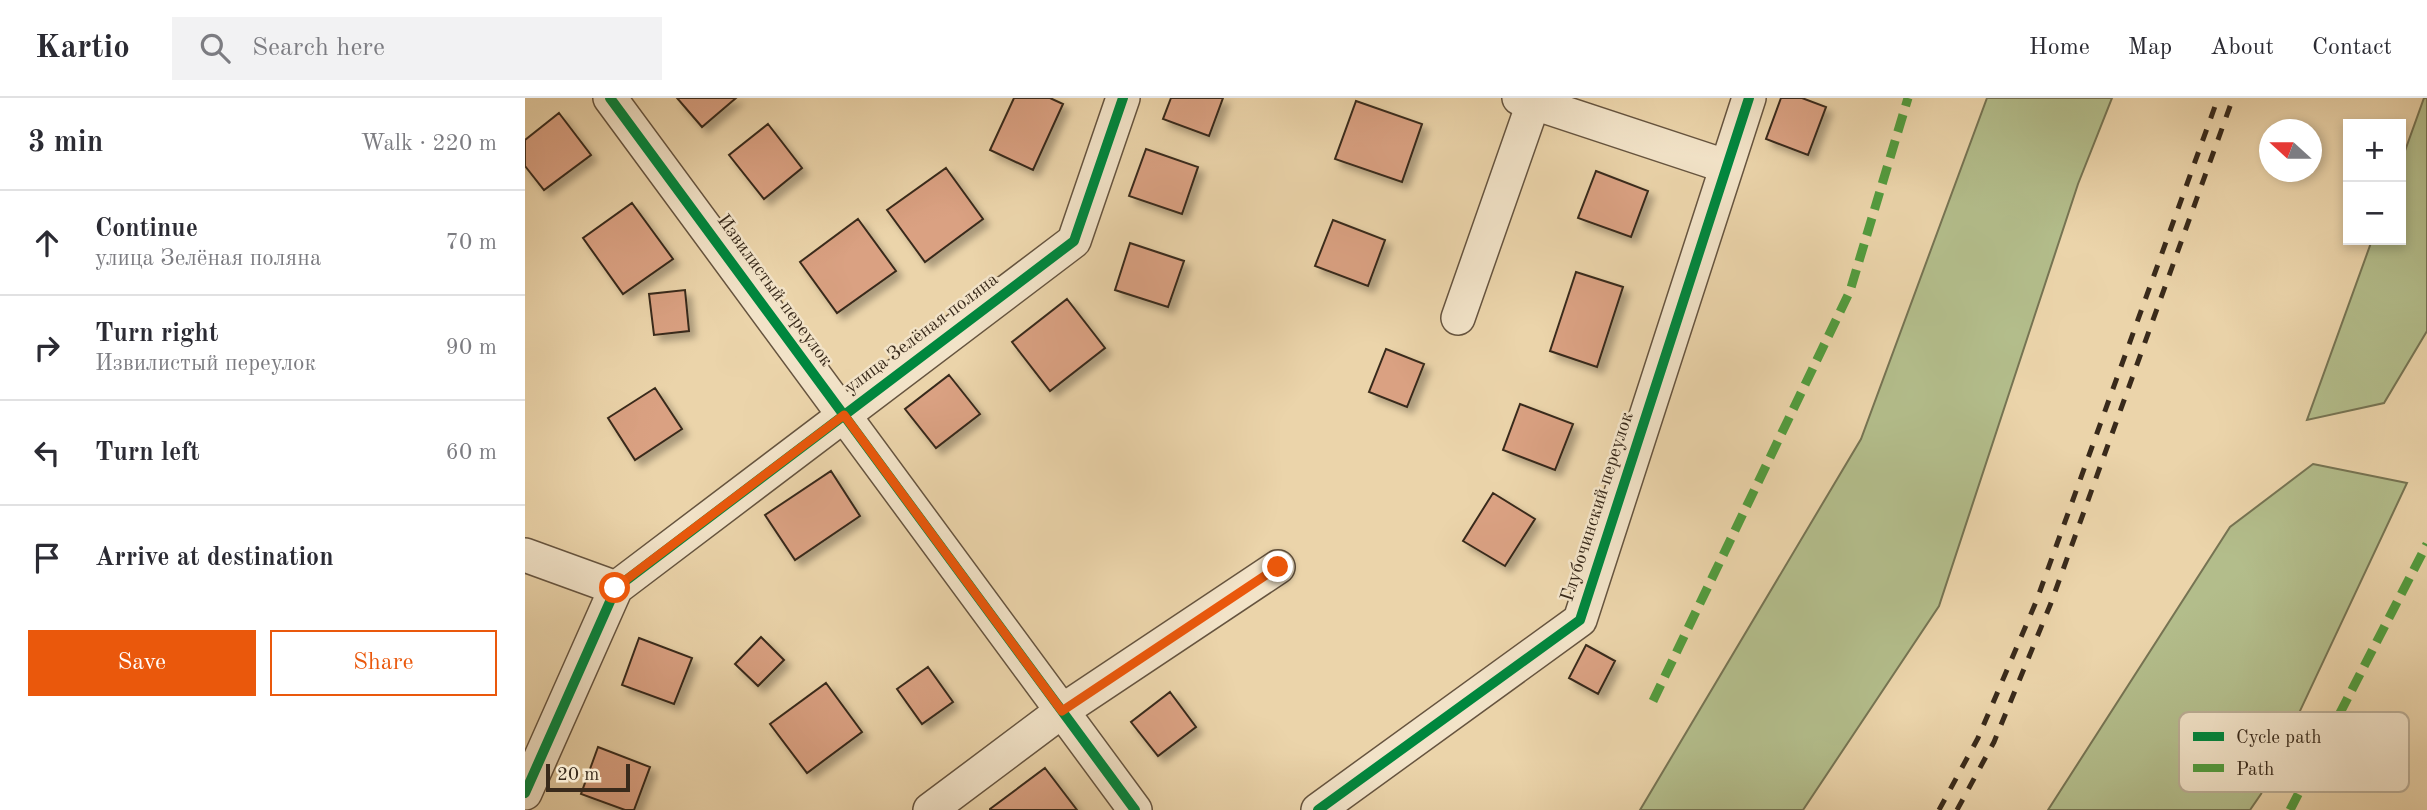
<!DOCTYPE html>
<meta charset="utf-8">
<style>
body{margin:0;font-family:"Old Standard TT",serif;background:#f2f2f3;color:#2b2b33}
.controls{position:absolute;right:21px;top:21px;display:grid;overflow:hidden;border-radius:0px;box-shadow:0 4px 10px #0003}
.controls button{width:63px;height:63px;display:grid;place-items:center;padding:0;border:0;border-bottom:2px solid #e1e1e2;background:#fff;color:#2b2b33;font:35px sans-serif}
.compass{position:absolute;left:1734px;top:21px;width:63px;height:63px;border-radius:50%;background:#fff;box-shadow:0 4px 10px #0003;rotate:291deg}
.scale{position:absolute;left:21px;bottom:18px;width:84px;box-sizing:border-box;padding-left:7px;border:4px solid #392a1b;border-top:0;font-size:19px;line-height:24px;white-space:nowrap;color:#392a1b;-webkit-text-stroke:5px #f2e3c8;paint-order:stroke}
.stop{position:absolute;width:21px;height:21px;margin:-16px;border:5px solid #ea580c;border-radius:50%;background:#fff}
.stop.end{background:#ea580c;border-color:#fff;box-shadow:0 2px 7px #0008}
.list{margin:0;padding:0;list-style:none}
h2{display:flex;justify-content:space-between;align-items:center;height:91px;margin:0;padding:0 28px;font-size:30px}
h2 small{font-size:23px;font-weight:400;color:#7c7c81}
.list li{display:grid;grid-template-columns:46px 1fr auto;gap:21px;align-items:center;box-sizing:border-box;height:105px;padding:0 28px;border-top:2px solid #e1e1e2}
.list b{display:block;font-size:26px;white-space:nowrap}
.list p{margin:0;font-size:23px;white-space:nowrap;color:#7c7c81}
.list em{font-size:23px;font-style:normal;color:#7c7c81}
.actions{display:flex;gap:14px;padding:21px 28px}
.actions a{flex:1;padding:16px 0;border:2px solid #ea580c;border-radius:0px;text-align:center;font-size:24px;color:#ea580c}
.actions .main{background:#ea580c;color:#fff}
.icon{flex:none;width:38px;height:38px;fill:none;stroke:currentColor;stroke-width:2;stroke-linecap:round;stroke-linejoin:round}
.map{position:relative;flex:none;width:1902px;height:712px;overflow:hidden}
header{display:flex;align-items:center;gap:42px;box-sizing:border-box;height:98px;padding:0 35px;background:#fff;border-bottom:2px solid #e1e1e2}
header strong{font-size:33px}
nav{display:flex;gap:38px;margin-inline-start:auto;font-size:24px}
.search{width:490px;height:63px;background:#f2f2f3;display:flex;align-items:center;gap:18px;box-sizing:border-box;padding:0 24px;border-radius:0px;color:#7c7c81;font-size:26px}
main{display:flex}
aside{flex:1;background:#fff}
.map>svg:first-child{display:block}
</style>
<header>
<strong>Kartio</strong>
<div class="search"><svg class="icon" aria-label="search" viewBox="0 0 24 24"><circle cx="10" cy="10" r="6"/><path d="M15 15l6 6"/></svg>Search here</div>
<nav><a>Home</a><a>Map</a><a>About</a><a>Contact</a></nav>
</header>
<main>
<aside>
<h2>3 min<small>Walk · 220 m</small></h2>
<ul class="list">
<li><svg class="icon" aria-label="ahead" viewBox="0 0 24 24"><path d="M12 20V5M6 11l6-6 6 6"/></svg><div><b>Continue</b><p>улица Зелёная поляна</p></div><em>70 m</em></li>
<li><svg class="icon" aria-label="right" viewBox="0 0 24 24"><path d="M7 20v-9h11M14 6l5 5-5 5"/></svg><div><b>Turn right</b><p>Извилистый переулок</p></div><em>90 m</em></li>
<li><svg class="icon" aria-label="left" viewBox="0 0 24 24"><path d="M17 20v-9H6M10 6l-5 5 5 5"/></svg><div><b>Turn left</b></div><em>60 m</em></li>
<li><svg class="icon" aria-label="arrive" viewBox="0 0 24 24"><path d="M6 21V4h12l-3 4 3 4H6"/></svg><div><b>Arrive at destination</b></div></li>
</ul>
<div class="actions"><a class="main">Save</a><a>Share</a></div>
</aside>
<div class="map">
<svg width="1902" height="712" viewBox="0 0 1902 712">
<defs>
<filter id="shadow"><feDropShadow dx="6" dy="6" stdDeviation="3.5" flood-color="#0004"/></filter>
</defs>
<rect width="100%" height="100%" fill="#ebd4aa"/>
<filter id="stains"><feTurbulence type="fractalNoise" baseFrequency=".00286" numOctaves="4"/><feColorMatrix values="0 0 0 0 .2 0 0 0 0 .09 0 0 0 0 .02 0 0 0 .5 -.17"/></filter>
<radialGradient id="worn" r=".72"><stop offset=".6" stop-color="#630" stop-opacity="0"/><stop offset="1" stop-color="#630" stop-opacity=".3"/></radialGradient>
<path fill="#b3bd8b" stroke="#767453" stroke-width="2" d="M 1462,0 L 1587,0 L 1553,86 L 1414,508 L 1278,712 L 1115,712 L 1336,341 Z
M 1899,0 L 1902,0 L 1902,233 L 1859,305 L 1782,322 L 1847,142 L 1876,142 L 1876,64 Z
M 1788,366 L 1882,385 L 1736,696 L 1725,712 L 1523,712 L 1705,429 Z"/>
<path fill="#daa182" stroke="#392a1b" stroke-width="2" filter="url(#shadow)" d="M 152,0 L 211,0 L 177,29 Z
M 489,0 L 525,0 L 538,6 L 508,72 L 465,52 Z
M 646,0 L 698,0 L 684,38 L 638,21 Z
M 1256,0 L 1277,0 L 1301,9 L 1283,57 L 1241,41 Z
M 831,3 L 897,26 L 877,84 L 810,61 Z
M 34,15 L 66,57 L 19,92 L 0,68 L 0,42 Z
M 243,26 L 277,70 L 239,101 L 204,57 Z
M 621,51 L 673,69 L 657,116 L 604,98 Z
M 421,70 L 458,121 L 400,164 L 362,112 Z
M 1071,73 L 1123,93 L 1106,139 L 1053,120 Z
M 107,105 L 148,161 L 98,196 L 58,140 Z
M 333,121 L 371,173 L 312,215 L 275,164 Z
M 808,122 L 860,142 L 843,188 L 790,168 Z
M 605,145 L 659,163 L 643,209 L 590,192 Z
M 1051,174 L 1098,189 L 1072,269 L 1025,253 Z
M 160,192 L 164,233 L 129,237 L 124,196 Z
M 542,201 L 580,250 L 525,293 L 487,244 Z
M 861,251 L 899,266 L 882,309 L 844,294 Z
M 424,277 L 455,316 L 411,350 L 380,311 Z
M 130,290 L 157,331 L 110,362 L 83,320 Z
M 995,306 L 1048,326 L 1030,372 L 978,352 Z
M 306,373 L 335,418 L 270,462 L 240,417 Z
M 968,395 L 1010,421 L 980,468 L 938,443 Z
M 236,539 L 259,562 L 233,588 L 210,566 Z
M 114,540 L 167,560 L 149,606 L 97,587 Z
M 1061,547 L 1090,563 L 1073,596 L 1044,580 Z
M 403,569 L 428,604 L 397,626 L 372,591 Z
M 301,585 L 337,634 L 282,675 L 245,626 Z
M 645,594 L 671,629 L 633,658 L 606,624 Z
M 73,649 L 125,669 L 109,712 L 100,712 L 56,696 Z
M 520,670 L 552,712 L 465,712 L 465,711 Z"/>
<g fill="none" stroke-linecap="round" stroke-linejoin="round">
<defs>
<path id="street" d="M 85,0 L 610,712
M 994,0 L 1200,68
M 933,220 L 1010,0
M 0,457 L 91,490
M 0,695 L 91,490 L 549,143 L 598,0
M 405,712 L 537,613 L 753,469
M 793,712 L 1055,522 L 1224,0"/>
</defs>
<use href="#street" stroke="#66543f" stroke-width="36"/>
<use href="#street" stroke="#f2e3c8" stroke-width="33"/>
<path stroke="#392a1b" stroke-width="5" stroke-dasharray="12 12" stroke-linecap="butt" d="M 1414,712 L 1453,640 L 1511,504 L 1693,0
M 1432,712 L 1469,644 L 1526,505 L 1708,0"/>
<path stroke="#529c3e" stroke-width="9" stroke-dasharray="18 9" stroke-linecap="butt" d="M 1128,603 L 1325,193 L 1383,0
M 1765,712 L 1902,446"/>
<defs>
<path id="cycleway" d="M 85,0 L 610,712
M 0,695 L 91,490 L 549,143 L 598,0
M 793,712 L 1055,522 L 1224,0"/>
</defs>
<use href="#cycleway" stroke="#f2e3c8" stroke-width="15"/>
<use href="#cycleway" stroke="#00873e" stroke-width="10"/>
</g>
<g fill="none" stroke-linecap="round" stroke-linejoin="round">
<path stroke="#ea580c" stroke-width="9" d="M 90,490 L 319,317 L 537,613 L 753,469"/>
</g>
<g text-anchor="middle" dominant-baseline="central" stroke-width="5" stroke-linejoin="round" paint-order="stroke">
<g font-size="19" fill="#392a1b" stroke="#f2e3c8">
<text transform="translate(249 193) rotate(54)">Извилистый переулок</text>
<text transform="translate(397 236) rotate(-37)">улица Зелёная поляна</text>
<text transform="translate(1073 409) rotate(-72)">Глубочинский переулок</text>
</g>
</g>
<rect x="1654" y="614" width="230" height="80" rx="10" fill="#f2e3c8" stroke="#baac94" stroke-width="2"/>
<rect x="1668" y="634" width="31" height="9" fill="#00873e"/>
<rect x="1668" y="666" width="31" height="8" fill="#529c3e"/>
<g font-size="19" fill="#392a1b">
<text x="1711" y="645">Cycle path</text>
<text x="1711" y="677">Path</text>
</g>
<rect width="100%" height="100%" filter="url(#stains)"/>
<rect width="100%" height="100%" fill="url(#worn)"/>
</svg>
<div class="controls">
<button>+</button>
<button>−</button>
</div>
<svg class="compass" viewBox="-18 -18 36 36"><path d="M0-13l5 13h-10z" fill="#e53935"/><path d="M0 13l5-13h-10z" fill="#7c7c81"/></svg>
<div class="scale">20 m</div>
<div class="stop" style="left:90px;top:490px"></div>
<div class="stop end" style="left:753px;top:469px"></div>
</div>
</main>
